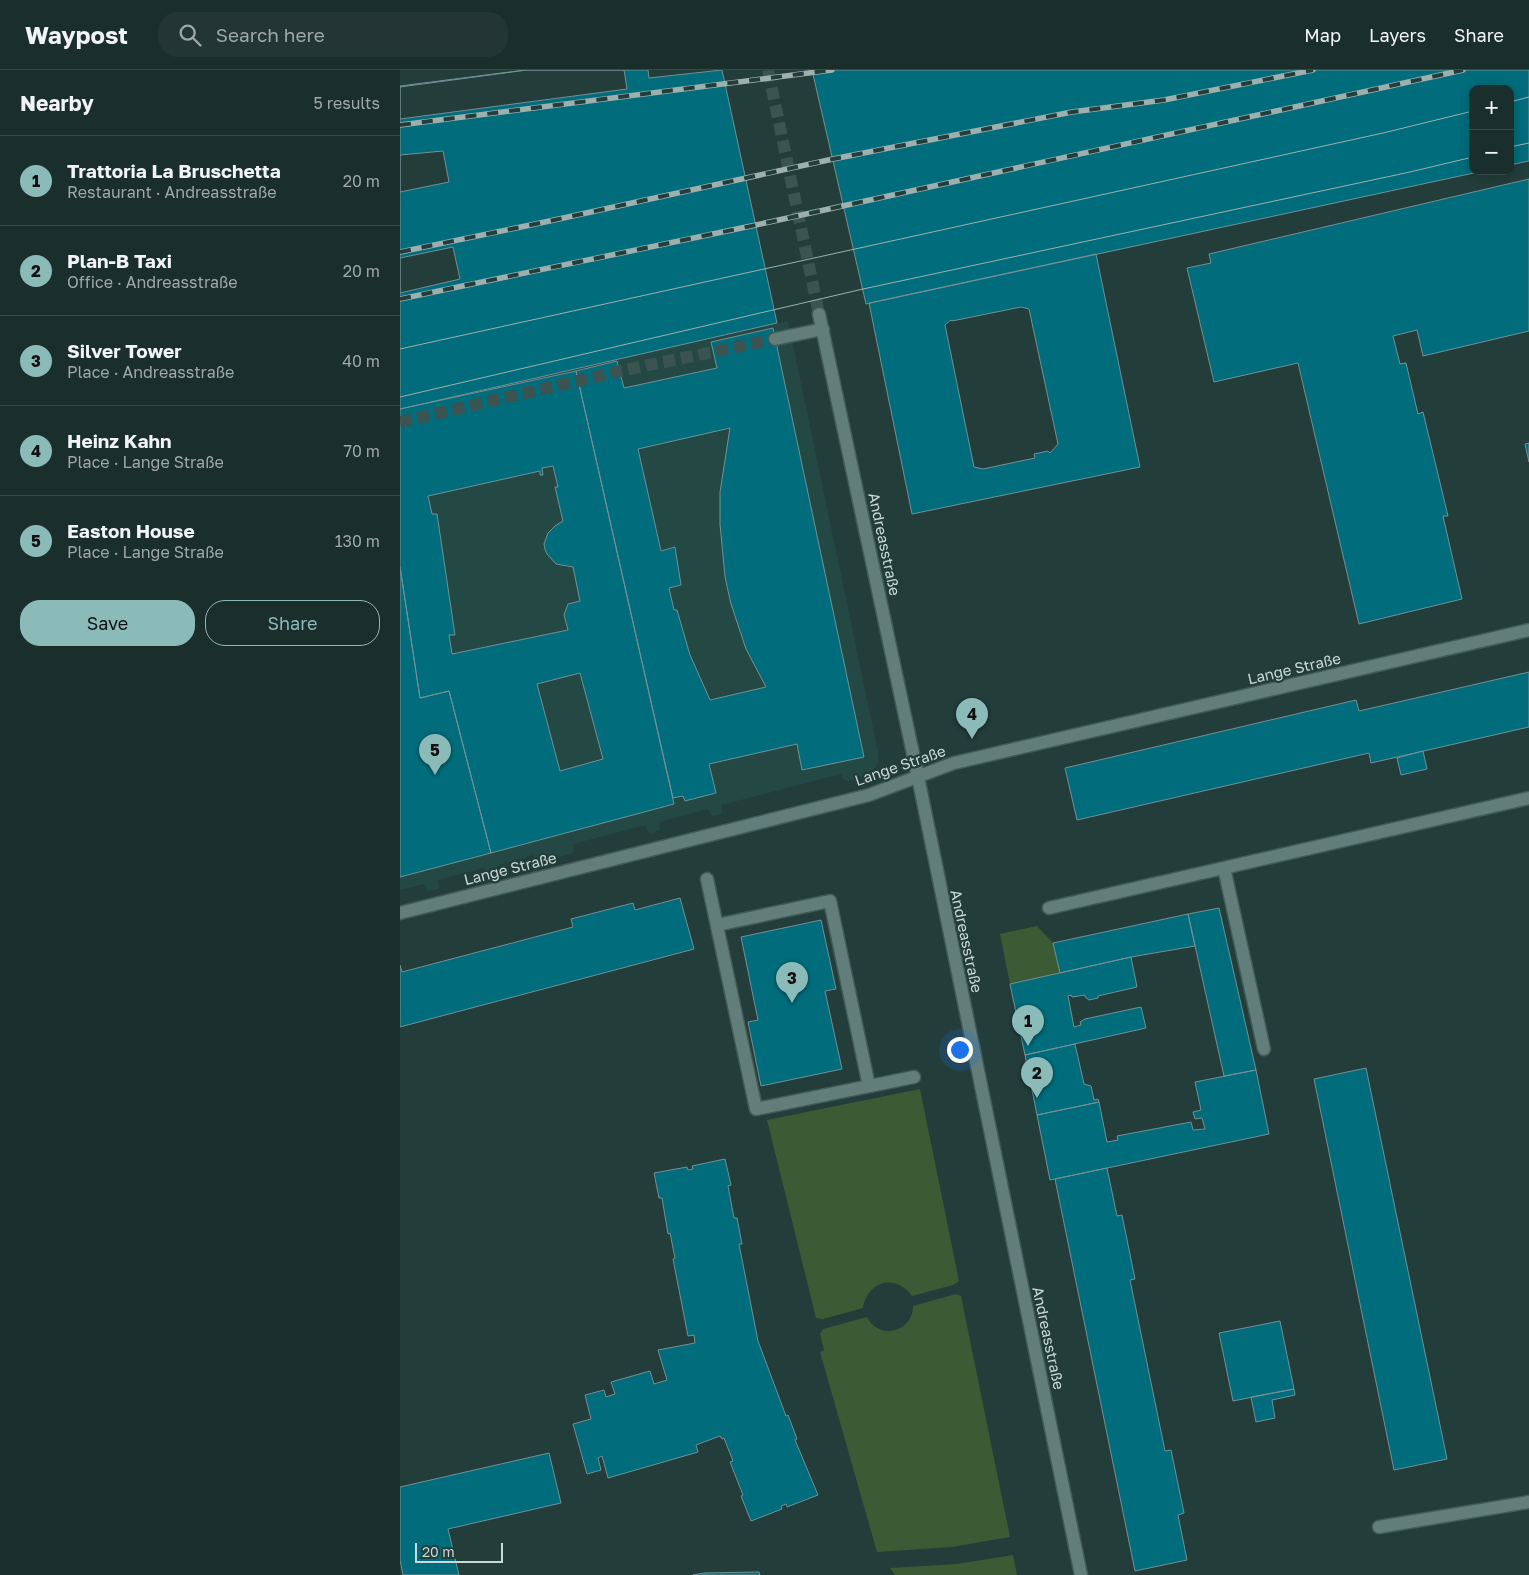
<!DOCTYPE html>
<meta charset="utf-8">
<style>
body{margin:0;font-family:"Golos Text",sans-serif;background:#233634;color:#f1f3f6}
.controls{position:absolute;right:15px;top:15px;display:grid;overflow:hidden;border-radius:10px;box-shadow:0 2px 12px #0003}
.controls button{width:45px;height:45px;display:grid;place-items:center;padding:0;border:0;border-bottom:1px solid #384a48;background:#1a2e2c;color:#f1f3f6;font:25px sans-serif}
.scale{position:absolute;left:15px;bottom:12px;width:88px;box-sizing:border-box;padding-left:5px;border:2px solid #cad9d7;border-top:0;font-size:14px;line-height:18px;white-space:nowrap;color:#cad9d7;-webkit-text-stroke:4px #223d3a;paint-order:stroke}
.you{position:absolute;left:559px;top:979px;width:18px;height:18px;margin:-12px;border:4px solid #fff;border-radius:50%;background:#1a73e8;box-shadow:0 0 0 8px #1a73e833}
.badge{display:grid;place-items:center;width:32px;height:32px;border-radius:50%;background:#8bbbb9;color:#111;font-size:16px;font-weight:700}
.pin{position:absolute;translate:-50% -41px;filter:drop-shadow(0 1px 2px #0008)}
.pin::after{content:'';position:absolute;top:26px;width:18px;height:15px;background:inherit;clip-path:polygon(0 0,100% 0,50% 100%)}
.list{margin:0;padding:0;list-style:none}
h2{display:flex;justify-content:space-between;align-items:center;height:65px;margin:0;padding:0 20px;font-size:21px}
h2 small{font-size:16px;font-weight:400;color:#9fa8a9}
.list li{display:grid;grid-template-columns:32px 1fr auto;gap:15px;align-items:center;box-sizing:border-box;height:90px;padding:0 20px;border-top:1px solid #384a48}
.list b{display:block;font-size:19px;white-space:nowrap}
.list p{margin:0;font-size:16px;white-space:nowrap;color:#9fa8a9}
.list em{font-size:16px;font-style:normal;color:#9fa8a9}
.actions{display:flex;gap:10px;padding:15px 20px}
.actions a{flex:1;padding:11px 0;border:1px solid #8bbbb9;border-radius:20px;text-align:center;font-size:18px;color:#8bbbb9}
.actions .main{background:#8bbbb9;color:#111}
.icon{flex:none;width:28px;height:28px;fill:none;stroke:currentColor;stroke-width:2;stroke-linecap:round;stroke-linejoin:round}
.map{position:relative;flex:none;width:1129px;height:1505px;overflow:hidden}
header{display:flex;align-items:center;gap:30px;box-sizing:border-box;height:70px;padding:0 25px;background:#1a2e2c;border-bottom:1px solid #384a48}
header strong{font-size:24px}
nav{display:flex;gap:28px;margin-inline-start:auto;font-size:18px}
.search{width:350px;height:45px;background:#233634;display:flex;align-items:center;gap:12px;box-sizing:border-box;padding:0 18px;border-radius:20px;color:#9fa8a9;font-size:19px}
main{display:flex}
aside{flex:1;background:#1a2e2c}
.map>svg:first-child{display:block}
</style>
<header>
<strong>Waypost</strong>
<div class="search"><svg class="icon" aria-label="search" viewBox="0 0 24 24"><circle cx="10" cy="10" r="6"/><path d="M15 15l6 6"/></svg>Search here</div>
<nav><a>Map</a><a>Layers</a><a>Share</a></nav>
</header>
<main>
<aside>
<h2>Nearby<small>5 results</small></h2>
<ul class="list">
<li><span class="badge">1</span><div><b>Trattoria La Bruschetta</b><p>Restaurant · Andreasstraße</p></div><em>20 m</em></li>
<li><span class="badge">2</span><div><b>Plan-B Taxi</b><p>Office · Andreasstraße</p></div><em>20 m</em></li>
<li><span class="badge">3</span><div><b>Silver Tower</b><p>Place · Andreasstraße</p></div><em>40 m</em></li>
<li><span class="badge">4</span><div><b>Heinz Kahn</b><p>Place · Lange Straße</p></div><em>70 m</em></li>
<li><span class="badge">5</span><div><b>Easton House</b><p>Place · Lange Straße</p></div><em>130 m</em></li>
</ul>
<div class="actions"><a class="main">Save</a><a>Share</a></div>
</aside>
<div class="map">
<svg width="1129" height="1505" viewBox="0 0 1129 1505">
<rect width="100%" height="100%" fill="#223d3a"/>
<path fill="#244945" d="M 388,251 L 478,682 L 478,692 L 475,698 L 465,705 L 449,711 L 444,710 L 441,704 L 321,735 L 323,741 L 320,745 L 312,746 L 308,739 L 259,752 L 260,760 L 252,763 L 248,762 L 246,755 L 173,774 L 174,783 L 140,792 L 136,792 L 133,785 L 98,795 L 98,804 L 90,806 L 87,805 L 84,798 L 38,810 L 39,818 L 36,820 L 28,821 L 24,814 L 0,820 L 0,339 Z"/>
<path fill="#3b5b35" d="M 637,856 L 653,873 L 660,903 L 610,914 L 600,864 Z
M 520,1019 L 559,1211 L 553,1215 L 512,1226 C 496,1203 467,1211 463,1238 L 423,1249 L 416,1248 L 367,1050 Z
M 556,1224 L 561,1226 L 610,1467 L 552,1477 L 477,1482 L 420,1282 L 424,1280 L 420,1264 L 423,1259 L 467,1247 C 479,1271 513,1262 513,1236 Z
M 613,1485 L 617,1505 L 495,1505 L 490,1498 L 557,1494 Z"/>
<path fill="#016c7b" stroke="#749095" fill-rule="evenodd" d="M 125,0 L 248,0 L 249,8 L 322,0 L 377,253 L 0,339 L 0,16 Z
M 127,0 L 224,0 L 227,19 L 0,49 L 0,17 Z
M 412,0 L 1129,0 L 1129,91 L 1110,95 L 1110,19 L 1073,19 L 1073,101 L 1083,101 L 466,234 Z
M 43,81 L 49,112 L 0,122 L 0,85 Z
M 1129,109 L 1129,261 L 1023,286 L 1017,260 L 993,266 L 1000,294 L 1006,293 L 1018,344 L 1023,342 L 1048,446 L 1043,446 L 1062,529 L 959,554 L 898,293 L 814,312 L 787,198 L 811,193 L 809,184 Z
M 53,177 L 60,209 L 0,223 L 0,188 Z
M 696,184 L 740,397 L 512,444 L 469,233 ZM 621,237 L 629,239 L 658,374 L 650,383 L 648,381 L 634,384 L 635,388 L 583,399 L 574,397 L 545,255 L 551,250 L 552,251 Z
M 373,258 L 464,687 L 402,700 L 397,674 L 309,694 L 316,723 L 285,731 L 283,726 L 273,728 L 176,301 L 217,291 L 224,318 L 317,298 L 311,272 ZM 330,358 L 320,422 L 320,454 L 325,507 L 331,534 L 346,579 L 366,617 L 310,630 L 290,585 L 277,540 L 274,540 L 269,518 L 281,515 L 275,477 L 261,481 L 238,379 Z
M 176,301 L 274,734 L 91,783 L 49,621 L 20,628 L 0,497 L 0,339 ZM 153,396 L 158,417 L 155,417 L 163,451 L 155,456 L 148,463 L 144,474 L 145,479 L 147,484 L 156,494 L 173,497 L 180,531 L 168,534 L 164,545 L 168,560 L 52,584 L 49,565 L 55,565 L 37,444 L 32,444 L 28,426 L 140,401 L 140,405 L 143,405 L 142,398 ZM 180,603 L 203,689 L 160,701 L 137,614 Z
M 1129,373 L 1129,392 L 1125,374 Z
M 0,497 L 20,628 L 49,621 L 91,783 L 0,807 Z
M 1129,602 L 1129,657 L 971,693 L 969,683 L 677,750 L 665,698 L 956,630 L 959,641 Z
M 1023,681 L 1027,699 L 1001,705 L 997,688 Z
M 280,828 L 294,879 L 0,957 L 0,895 L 2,902 L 173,857 L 171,849 L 233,833 L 235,840 Z
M 819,838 L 856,1000 L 824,1006 L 788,844 Z
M 788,844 L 795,876 L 731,887 L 660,903 L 653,873 Z
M 421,850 L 436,919 L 425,921 L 442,999 L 361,1016 L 348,952 L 358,950 L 341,867 Z
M 731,887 L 737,917 L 698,926 L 698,928 L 689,930 L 685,927 L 685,925 L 672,927 L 671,925 L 668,926 L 674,957 L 681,955 L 680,952 L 685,949 L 741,937 L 746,958 L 625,985 L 610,914 Z
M 675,974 L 684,1014 L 691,1016 L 694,1030 L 698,1029 L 699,1032 L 637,1045 L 625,985 Z
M 966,998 L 1047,1389 L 994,1400 L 914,1009 Z
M 856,1000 L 869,1064 L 650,1110 L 637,1045 L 699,1032 L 707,1072 L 718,1070 L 717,1066 L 791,1052 L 793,1060 L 805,1059 L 802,1048 L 795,1049 L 793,1042 L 801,1040 L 795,1012 Z
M 325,1089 L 331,1115 L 328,1116 L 334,1148 L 337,1148 L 342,1174 L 339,1174 L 358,1271 L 386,1346 L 388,1345 L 397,1369 L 395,1370 L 418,1425 L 387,1437 L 386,1434 L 381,1436 L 382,1439 L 351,1451 L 341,1426 L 343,1425 L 330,1392 L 333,1391 L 324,1368 L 322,1369 L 320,1366 L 296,1375 L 298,1382 L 208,1408 L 202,1386 L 198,1388 L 201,1400 L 187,1404 L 173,1354 L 191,1349 L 185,1325 L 204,1320 L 206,1327 L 215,1324 L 211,1312 L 250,1301 L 254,1314 L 267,1310 L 258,1280 L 295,1273 L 294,1265 L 288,1266 L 273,1189 L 275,1188 L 270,1163 L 268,1164 L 262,1128 L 259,1128 L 254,1103 L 287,1097 L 288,1100 L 293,1099 L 292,1096 Z
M 707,1098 L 717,1146 L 722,1145 L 735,1209 L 730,1210 L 765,1381 L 771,1380 L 784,1443 L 778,1445 L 787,1490 L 735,1501 L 655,1109 Z
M 880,1251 L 894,1319 L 833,1331 L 819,1263 Z
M 894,1319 L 895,1325 L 872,1330 L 875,1348 L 856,1352 L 851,1327 Z
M 149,1383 L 161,1433 L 48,1459 L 59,1505 L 3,1505 L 0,1490 L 0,1417 Z
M 359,1502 L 360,1505 L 293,1505 L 304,1503 Z"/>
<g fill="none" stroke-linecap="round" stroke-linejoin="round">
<path stroke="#3b5452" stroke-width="12" stroke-dasharray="12 6" stroke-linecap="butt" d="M 368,0 L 419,244
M 0,352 L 220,301 L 375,269"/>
<defs>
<path id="minor" d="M 419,244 L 518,707 L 681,1505
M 375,269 L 423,259
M 824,798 L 864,979
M 307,809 L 356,1039 L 514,1007
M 649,838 L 1129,728
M 0,843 L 469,725 L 554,693 L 1129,560
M 317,855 L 430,831 L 469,1016
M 979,1457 L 1129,1432"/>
</defs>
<use href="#minor" stroke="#425a58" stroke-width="15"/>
<use href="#minor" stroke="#627e7b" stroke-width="12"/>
<path stroke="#9eb0ae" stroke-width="1" d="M 1110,32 L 1129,27
M 1110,77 L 1129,73
M 0,279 L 983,63 L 1073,41
M 0,327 L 463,219 L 1010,102 L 1073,87"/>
<defs>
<path id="rail" d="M 0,55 L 432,0
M 0,182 L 145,152 L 433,89 L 672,42 L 764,30 L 913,0
M 0,229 L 356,155 L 1063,0"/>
</defs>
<use href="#rail" stroke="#9eb0ae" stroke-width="5.5"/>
<use href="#rail" stroke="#223d3a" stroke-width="4" stroke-dasharray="11" stroke-linecap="butt"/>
</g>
<g text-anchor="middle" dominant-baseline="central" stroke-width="4.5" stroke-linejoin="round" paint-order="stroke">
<g font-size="15" fill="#cad9d7" stroke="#223d3a">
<text transform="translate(485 474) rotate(78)">Andreasstraße</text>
<text transform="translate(894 598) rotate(-13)">Lange Straße</text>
<text transform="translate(500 695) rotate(-19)">Lange Straße</text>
<text transform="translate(110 798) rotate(-14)">Lange Straße</text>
<text transform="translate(567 871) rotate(78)">Andreasstraße</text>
<text transform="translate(649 1268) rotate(78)">Andreasstraße</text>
</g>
</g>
</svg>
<div class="controls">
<button>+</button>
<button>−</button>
</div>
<div class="scale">20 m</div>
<div class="you"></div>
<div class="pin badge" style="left:628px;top:976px">1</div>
<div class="pin badge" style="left:637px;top:1028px">2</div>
<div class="pin badge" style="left:392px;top:933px">3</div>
<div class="pin badge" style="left:572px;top:669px">4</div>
<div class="pin badge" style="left:35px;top:705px">5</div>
</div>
</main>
